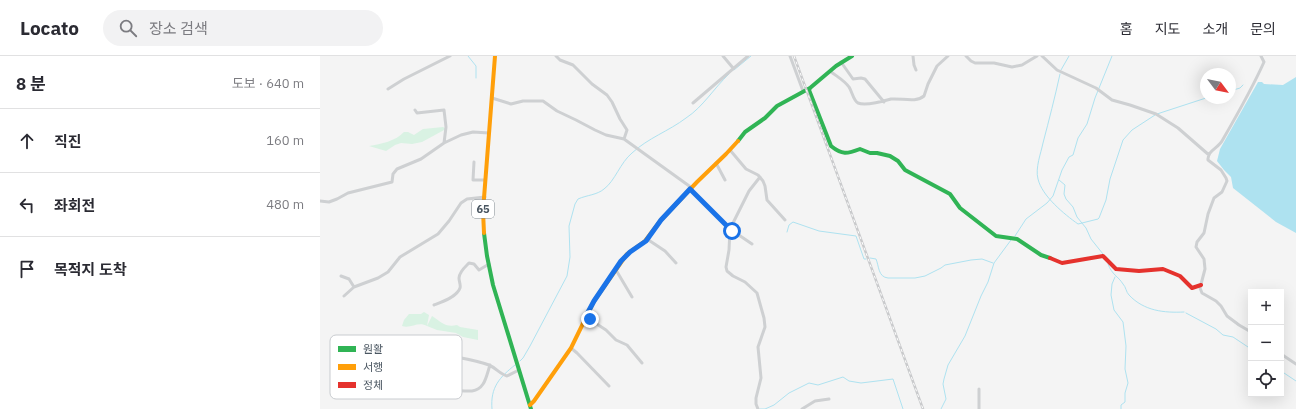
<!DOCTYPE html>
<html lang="ko">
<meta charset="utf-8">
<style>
body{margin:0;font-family:"IBM Plex Sans","Noto Sans KR",sans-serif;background:#f2f2f3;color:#2b2b33}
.controls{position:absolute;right:12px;bottom:12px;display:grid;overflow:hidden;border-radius:0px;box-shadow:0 4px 16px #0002}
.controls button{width:36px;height:36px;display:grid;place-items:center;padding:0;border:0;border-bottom:1px solid #e1e1e2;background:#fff;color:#2b2b33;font:20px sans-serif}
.compass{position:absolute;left:880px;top:12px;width:36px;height:36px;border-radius:50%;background:#fff;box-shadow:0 4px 16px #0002;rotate:122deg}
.stop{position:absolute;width:12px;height:12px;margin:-9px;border:3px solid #1a73e8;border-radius:50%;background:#fff}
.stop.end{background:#1a73e8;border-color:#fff;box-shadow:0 1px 4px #0008}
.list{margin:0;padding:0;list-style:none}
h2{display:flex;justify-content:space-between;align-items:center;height:52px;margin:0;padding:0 16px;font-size:17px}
h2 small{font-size:13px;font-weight:400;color:#7c7c81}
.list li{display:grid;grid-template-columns:26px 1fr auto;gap:12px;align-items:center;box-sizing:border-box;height:64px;padding:0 16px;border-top:1px solid #e1e1e2}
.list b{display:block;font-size:15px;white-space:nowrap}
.list em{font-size:13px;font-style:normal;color:#7c7c81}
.icon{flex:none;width:22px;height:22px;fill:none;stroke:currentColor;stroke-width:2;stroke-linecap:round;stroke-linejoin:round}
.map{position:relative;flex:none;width:976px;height:353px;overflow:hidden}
header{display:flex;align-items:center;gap:24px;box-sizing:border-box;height:56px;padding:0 20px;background:#fff;border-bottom:1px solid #e1e1e2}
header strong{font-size:19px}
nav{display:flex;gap:22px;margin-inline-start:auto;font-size:14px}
.search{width:280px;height:36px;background:#f2f2f3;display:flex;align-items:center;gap:10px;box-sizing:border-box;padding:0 14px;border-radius:22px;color:#7c7c81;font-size:15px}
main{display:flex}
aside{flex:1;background:#fff}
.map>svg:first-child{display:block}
</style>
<header>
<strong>Locato</strong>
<div class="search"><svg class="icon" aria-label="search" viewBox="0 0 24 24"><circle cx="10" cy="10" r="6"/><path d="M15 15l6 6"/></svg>장소 검색</div>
<nav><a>홈</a><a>지도</a><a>소개</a><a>문의</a></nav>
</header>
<main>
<aside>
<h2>8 분<small>도보 · 640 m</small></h2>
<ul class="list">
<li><svg class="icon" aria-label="ahead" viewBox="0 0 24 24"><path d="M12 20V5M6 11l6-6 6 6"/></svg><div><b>직진</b></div><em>160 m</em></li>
<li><svg class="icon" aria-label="left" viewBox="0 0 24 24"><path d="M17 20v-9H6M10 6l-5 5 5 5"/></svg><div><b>좌회전</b></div><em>480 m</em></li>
<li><svg class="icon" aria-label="arrive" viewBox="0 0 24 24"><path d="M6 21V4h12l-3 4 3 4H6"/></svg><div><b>목적지 도착</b></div></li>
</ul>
</aside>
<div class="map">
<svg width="976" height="353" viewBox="0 0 976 353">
<rect width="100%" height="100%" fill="#f4f4f4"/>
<path fill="#d9f2e3" d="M 123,71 L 126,73 L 102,86 L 92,88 L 81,87 L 75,89 L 66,95 L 49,90 C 61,88 76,85 84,76 L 88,76 L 94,79 L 103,73 Z
M 104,256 L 109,259 L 107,270 C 98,265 91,273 82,270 L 84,264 L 89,258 L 101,258 Z
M 112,260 C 121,266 126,272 137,269 L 140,271 L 158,274 L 158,284 L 143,281 L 136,277 L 117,274 L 107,270 Z"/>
<path fill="#aee2f0" d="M 976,21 L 976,177 L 956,166 L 913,132 L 911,121 L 904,114 L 897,105 L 900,93 L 938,26 L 942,26 L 944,28 L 963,29 Z"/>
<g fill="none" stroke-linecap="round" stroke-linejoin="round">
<path stroke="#aee2f0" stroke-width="1" d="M 148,0 L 156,10 L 156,22
M 414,14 L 431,0
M 741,14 L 749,0
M 740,18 C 735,41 729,64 723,87 C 721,97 715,112 718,123 C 722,140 744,158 758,168 L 778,163 L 779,162 L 786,144 L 790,123 L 803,84 L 812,74 L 835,59
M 910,35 L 920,32 L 923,29
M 837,58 L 886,42
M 739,124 L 745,129 L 744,138 L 746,143 L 753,151 L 757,161 L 766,172 L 771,183 L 783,198
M 467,176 L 469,169 L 473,166 L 499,175 L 536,180 L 544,203 L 546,203
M 695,180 L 706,163 L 727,147 L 733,140 L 742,114 L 749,101 L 753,99 L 758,82 L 767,68 L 775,42 L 792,0
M 550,202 L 556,203 C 559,210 558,221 568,222 L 595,222 L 605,220 L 621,212 L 625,209 L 651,204 L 662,203 L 673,207
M 788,208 C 792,219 798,220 803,228 C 806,231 806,236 809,239 C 824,255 844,257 864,256
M 795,221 L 792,228 L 791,239 L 794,254 L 803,266 L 806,290 L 805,313 L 808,327 L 805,337 L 805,346 L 801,349 L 801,353
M 866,257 L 896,273 L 903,279 L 913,281 L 931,293
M 200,305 L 203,302 L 210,290 L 247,220 L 250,201 L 249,170 L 255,148 L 258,143 C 267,139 277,139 284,133 C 295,125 300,107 312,97 C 328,82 349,75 366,62 C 383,51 394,32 409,18
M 961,315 L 976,325
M 172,353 C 170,331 180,321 195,309
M 440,353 L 445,353 L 454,349 L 469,337 L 489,327 L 498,329 L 523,321 L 529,325 L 541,327 L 573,323 L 583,353
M 621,353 L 626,343 L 623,328 L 624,323 L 628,309 L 645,280 L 661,240 L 668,226 L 674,207 L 691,184"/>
<path stroke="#ced0d2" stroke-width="3" d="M 236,0 L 240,4 L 253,9 L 272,28 L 287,39 L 292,46 L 300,63 L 307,74 L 304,83
M 403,0 L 413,12
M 470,0 L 483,35
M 593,0 L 594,9 L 596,14
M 646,0 L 651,5 L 655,7 L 674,7 L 692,11 L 702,9 L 717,0
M 722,0 L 737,14 L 776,32 L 792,44 L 810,49 L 836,58 L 858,72 L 889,99
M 521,6 L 533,23 L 541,22 L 545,23 L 564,46
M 510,15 C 516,20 524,24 529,31 C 532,35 533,44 538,47 C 545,50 564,45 571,43 C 582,42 596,47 604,40 L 608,28 L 617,10 L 628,0
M 68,33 L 84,23 L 130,0
M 172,42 L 191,48 L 203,45 L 223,45 L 237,55 L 256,64 L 275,74 L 286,79 L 304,83 L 372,132
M 373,47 L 428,0
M 95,54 L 97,57 L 124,54 L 126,71 L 124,87
M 410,94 L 426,113 L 438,119 L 443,125 L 445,130 L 447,144 L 465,164
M 154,106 L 153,124 L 165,124
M 396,107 L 405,124
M 370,133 L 410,173 L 432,188
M 0,145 L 9,146 L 17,143 L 28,137 L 72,126 L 73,118 L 77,113 L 101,103 L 124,87 L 141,79 L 153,76 L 169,77
M 327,183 L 345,195 L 356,207
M 296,214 L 312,241
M 21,220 L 29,223 L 34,231
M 24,240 L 34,231 L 58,222 L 68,216 L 80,201 L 118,178 L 129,165 L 141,147 L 147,143 L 165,141
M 114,249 C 122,246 137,241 140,232 C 141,229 139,226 139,222 C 139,216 145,211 149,207 L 154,208 L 159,214 L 169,208
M 266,261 L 286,274 L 296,284 L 307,289 L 322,307
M 931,276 L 919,269 L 907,260 L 901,250 L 896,245 L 882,237 L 880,232 L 885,213 L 884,203 L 876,191 L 877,186 L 884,177 L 888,158 L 894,142 L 902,136 L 907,125 L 906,122 L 901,114 L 888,104 C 887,95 898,92 902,85 C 917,59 932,33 944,6 L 941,0
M 94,289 C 108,289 122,297 136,301 C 147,303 158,305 169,309 C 176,312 180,318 187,320 L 199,314
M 251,292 L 257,297 L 289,330
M 961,298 L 976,308
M 51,329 C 67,315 93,328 111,332 C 124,335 138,335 152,335 C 165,333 166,321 170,309
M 659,333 L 659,353
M 438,353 L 436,348 L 436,342 L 441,322 L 438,291 L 445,271 L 444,262 L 437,237 L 425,226 L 413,220 L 407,215 L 406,211 L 409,194 L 410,173 L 429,135 L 440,121
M 482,353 L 495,345 L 509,343"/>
<path stroke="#30b455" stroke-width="4" d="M 490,32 L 489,34 L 511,90 C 522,99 527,98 540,93 L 550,97 L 557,97 L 570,100 L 578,105 L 585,114 L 630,138 L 640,152 L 676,180 L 697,183 L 721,199 L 730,202
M 418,85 L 425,76 L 445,62 L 457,50 L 490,32 L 516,10 L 532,0
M 164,177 L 167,200 L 173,229 L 211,353"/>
<path stroke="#ff9f0a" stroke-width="4" d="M 164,177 L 163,155 L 175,0
M 210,349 L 214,345 L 251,292 L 274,245 L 307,198 L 325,185 L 341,164 L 377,126 L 406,98 L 418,85"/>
<path stroke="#e5322d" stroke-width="4" d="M 730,202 L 742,207 L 783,200 L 796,213 L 819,215 L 843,213 L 860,220 L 872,232 L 881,229"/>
<defs>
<path id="rail" d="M 474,0 L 603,353"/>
</defs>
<use href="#rail" stroke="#c9cacc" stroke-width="2.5"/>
<use href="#rail" stroke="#fff" stroke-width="1" stroke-dasharray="3" stroke-linecap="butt"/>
</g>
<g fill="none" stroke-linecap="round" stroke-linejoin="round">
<path stroke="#1a73e8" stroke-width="5" d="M 270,263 L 266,260 L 274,245 L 301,205 L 310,196 L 326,185 L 341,164 L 370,133 L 412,175"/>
</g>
<g text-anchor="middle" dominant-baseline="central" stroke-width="3.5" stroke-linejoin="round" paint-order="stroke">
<rect fill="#fff" stroke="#808990" stroke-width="1" x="152" y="144" width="22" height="18" rx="3"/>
<g font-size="11" font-weight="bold" fill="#4a5661">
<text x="163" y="153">65</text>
</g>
</g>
<rect x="10" y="279" width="132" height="64" rx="6" fill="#fff" stroke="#c9ccd0" stroke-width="1"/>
<rect x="18" y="290" width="18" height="6" fill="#30b455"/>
<rect x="18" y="308" width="18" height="6" fill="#ff9f0a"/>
<rect x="18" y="326" width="18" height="6" fill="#e5322d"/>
<g font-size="11" fill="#4a5661">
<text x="43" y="297">원활</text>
<text x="43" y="315">서행</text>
<text x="43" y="333">정체</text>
</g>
</svg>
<div class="controls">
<button>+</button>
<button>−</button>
<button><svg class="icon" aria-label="locate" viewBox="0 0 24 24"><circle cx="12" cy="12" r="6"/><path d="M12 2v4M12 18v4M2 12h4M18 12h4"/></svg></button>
</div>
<svg class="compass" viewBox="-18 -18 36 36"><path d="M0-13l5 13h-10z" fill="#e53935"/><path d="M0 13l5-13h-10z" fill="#7c7c81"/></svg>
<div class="stop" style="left:412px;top:175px"></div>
<div class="stop end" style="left:270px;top:263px"></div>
</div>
</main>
